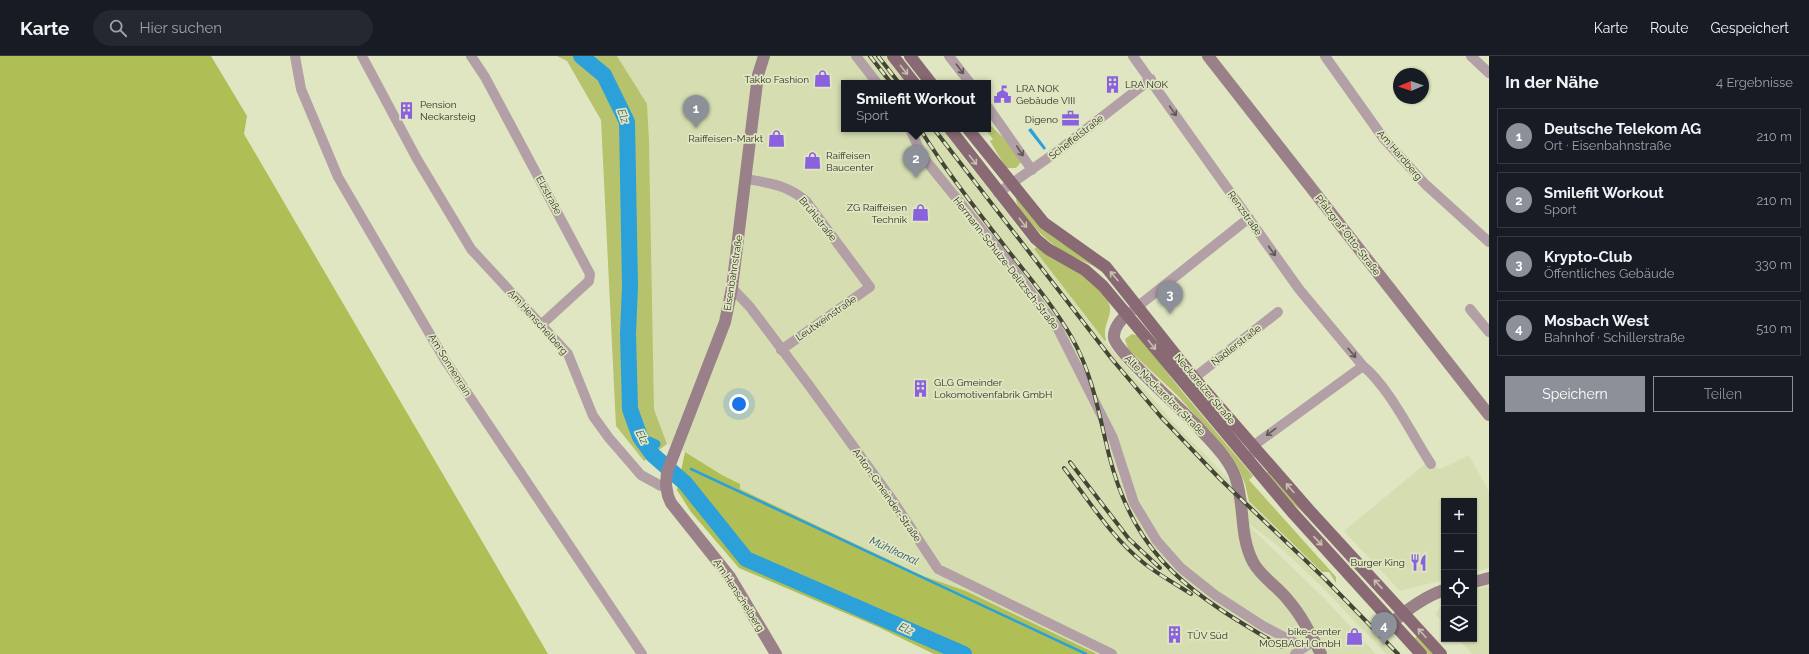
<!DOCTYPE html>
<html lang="de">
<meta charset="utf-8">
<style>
body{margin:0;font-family:Raleway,sans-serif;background:#242831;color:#f1f3f6}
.controls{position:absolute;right:12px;bottom:12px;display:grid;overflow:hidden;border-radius:0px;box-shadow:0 1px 3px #0004}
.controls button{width:36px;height:36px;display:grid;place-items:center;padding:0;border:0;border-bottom:1px solid #363941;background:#171b24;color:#f1f3f6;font:20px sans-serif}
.compass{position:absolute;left:1393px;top:12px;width:36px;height:36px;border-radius:50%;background:#171b24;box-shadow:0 1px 3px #0004;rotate:268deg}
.you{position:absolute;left:739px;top:348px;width:14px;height:14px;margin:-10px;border:3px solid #fff;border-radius:50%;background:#1a73e8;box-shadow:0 0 0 6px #1a73e833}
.badge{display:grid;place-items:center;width:26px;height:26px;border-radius:50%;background:#8c9099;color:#fff;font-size:13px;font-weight:700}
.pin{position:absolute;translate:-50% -33px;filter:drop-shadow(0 1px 2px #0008)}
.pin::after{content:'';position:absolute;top:21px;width:14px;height:12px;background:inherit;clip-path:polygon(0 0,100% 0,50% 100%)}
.popup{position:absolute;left:841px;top:24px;width:150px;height:52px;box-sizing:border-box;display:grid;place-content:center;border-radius:0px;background:#171b24;filter:drop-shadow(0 1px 3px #0005);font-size:13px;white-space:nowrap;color:#9ea1a6}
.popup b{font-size:15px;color:#f1f3f6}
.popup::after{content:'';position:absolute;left:50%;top:100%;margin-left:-8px;border:8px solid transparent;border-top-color:#171b24}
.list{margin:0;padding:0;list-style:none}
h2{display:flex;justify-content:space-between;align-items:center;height:52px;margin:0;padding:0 16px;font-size:17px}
h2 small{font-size:13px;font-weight:400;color:#9ea1a6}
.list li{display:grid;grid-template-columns:26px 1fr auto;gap:12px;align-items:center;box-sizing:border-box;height:56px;margin:0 8px 8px;padding:0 8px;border:1px solid #363941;border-radius:0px}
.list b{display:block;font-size:15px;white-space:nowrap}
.list p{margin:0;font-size:13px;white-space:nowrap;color:#9ea1a6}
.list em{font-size:13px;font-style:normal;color:#9ea1a6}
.actions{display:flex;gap:8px;padding:12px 16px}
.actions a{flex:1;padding:9px 0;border:1px solid #8c9099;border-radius:0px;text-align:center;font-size:14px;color:#8c9099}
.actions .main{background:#8c9099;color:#fff}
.icon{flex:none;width:22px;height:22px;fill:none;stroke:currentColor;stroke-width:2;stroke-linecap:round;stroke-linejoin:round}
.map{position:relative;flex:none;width:1489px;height:598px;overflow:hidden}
header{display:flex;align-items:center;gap:24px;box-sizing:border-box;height:56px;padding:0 20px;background:#171b24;border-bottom:1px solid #363941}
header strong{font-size:19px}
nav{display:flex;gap:22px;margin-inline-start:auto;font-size:14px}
.search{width:280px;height:36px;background:#242831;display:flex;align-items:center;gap:10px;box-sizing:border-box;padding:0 14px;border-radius:22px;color:#9ea1a6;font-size:15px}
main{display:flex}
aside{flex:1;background:#171b24}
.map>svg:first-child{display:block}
</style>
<header>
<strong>Karte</strong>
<div class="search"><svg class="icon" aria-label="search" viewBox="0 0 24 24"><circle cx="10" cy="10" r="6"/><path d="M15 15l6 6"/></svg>Hier suchen</div>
<nav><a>Karte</a><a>Route</a><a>Gespeichert</a></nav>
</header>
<main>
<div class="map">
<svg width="1489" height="598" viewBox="0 0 1489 598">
<rect width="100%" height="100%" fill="#e0e6c1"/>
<path fill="#d6deb1" d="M 617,0 L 886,0 L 907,27 L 844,27 L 844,73 L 942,73 L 1105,285 L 1173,366 L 1400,598 L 1386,598 L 1321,530 L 1283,494 L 1241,462 L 1324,542 L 1376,598 L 1097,598 L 966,535 L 923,520 L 740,433 L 740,428 L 722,419 L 685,396 L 667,388 L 654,353 L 647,48 Z
M 1469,399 L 1489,436 L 1489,512 L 1474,516 L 1474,445 L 1444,445 L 1444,524 L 1400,535 L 1344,475 L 1425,408 L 1441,413 Z
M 1489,530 L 1489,598 L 1472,598 L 1458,583 L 1474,583 L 1474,534 Z
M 1443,547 L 1444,547 L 1444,568 L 1435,558 Z"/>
<path fill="#b6c26c" d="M 557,0 L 617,0 L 647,48 L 649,85 L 654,353 L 667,388 L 644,405 L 616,370 L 601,64 L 567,5 Z
M 988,67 L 1009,87 L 1021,106 L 1016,112 L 1006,112 L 990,85 L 993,83 L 985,73 L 988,73 Z
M 1016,142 C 1028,155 1040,172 1055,182 C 1074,196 1089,200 1105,219 C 1096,210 1087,207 1076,202 C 1055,193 1037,176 1024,158 C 1020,153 1016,148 1016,142 Z
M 1038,190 C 1056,201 1107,230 1110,251 C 1111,263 1102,270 1106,284 L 1105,285 L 1034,193 Z
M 1132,278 L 1139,280 L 1180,333 L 1253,420 L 1249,424 L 1336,521 L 1336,527 L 1329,516 L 1322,516 L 1249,445 L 1245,428 L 1238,411 L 1230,398 L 1177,339 L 1128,293 L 1125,283 Z
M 1269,415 L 1304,457 L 1290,446 L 1265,418 Z
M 1418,579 L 1435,598 L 1428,598 L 1415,582 Z"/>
<path fill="#b0be56" d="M 0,0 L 211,0 L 247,60 L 244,78 L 548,598 L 0,598 Z
M 685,396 L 722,419 L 740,428 L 740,433 L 923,520 L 966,535 L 1097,598 L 934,598 L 878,571 L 739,512 L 691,456 L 677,434 Z"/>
<path fill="#2ca0d9" d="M 1031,72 L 1046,92 L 1044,94 L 1028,74 Z"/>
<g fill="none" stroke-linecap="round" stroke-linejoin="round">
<path stroke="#2ca0d9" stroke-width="2.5" d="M 691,413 L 1086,598"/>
<path stroke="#2ca0d9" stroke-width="9" d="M 640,381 L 656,388"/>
<path stroke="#2ca0d9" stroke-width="16" d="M 581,0 L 604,19 L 627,66 L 630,230 L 628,278 L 630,353 L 640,381 L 653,399 L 685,427 L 746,503 L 964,598"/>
<path stroke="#b2a0a6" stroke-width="10" d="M 295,0 L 301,33 L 338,121 L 445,304 L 642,598
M 362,0 L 417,103 L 471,193 L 568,298 L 593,360 L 609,382 L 641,419 L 661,430 L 666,429
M 471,0 L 485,21 L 590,218 L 589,225 L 542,268
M 856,0 L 877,27
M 949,0 L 970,27
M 1133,0 L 1299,233 L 1363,310 L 1257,387 L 1253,397
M 1325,0 L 1384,83 L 1425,128 L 1489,186
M 1471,0 L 1489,17
M 988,51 L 1032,114
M 910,73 L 923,101 L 1008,206 L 1058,273 L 1113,382 L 1134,447 L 1157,485 L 1181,512 L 1215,539 L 1263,570 L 1303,591
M 746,123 C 770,127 787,129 806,145 L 870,231 L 781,294
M 998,137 L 1058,95 L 1151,23
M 732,232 L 750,251 L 808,328 L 893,445 L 938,513 L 1112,598
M 1470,253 L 1489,276
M 1132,255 L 1249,162
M 1363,310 C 1389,331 1412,379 1431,408
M 1194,322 L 1278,256
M 1295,598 L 1309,588"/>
<path stroke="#9a8089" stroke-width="12" d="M 764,0 L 758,19 L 732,232 L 725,266 L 667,416 L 666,429 L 668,440 L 671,447 L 730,521 L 776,598
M 1208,0 L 1489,359
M 1127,258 C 1121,264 1113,272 1114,282 C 1117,297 1184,355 1199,372 C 1212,387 1230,403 1236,423 C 1245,450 1239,479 1253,506 C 1261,521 1277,530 1288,544 C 1302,560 1311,579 1321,598
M 1474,526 L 1489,522
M 1393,566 C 1409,552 1424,541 1444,534"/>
<path stroke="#886974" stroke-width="12" d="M 893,0 L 914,27
M 910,0 L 931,27
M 950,73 L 1036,183 L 1048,193 L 1085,214 L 1103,230 L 1292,456 L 1421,598
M 968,73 L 1044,167 L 1106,211 L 1194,322 L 1309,454 L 1441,598"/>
<defs>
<path id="rail" d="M 870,0 L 891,27
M 878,0 L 899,27
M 920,73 C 946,115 976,153 1006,192 C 1029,221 1053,249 1072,282 C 1093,319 1099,359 1109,399 C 1136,505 1193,539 1282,591
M 934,73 L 1111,302 L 1161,361 L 1220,423 L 1324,522 L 1398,598
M 1070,406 L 1129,483 L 1160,512
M 1064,412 C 1089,445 1112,482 1145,508 C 1159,519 1176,528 1191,538"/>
</defs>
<use href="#rail" stroke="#434635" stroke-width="4"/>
<use href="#rail" stroke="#e0e6c1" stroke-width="2.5" stroke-dasharray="8" stroke-linecap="butt"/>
</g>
<defs><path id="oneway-shaft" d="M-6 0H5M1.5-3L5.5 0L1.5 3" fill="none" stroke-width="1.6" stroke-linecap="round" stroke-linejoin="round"/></defs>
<g stroke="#5e5852">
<use href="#oneway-shaft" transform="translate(960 13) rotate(53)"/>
<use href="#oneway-shaft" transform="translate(1173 55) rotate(55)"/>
<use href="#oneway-shaft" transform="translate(1020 95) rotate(57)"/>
<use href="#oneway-shaft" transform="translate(1272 195) rotate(55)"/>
<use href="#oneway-shaft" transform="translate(1352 297) rotate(50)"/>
<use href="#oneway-shaft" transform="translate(1271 376) rotate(143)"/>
</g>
<g stroke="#c6c0aa">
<use href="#oneway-shaft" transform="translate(904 14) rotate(52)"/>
<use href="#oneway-shaft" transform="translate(973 104) rotate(52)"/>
<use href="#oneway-shaft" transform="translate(1023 167) rotate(51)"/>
<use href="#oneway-shaft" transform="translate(1114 220) rotate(-131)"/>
<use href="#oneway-shaft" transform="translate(1152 289) rotate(51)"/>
<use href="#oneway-shaft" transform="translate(1290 432) rotate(-131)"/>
<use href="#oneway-shaft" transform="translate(1318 485) rotate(47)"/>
<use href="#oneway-shaft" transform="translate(1378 528) rotate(-133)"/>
<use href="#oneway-shaft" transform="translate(1422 577) rotate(-132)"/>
</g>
<defs>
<symbol id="shop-bare" viewBox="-9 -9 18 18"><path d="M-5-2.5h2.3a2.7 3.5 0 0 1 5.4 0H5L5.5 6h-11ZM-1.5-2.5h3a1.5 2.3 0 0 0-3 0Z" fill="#8a62dd" stroke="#e0e6c1" stroke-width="2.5" paint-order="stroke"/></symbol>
<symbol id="building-bare" viewBox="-9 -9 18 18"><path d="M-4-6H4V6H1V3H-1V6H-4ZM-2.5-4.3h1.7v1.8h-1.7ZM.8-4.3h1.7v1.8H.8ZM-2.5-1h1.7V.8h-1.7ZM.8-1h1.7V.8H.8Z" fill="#8a62dd" stroke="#e0e6c1" stroke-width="2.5" paint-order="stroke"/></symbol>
<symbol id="civic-bare" viewBox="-9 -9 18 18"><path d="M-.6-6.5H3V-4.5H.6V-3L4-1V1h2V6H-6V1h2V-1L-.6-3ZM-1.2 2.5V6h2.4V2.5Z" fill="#8a62dd" stroke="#e0e6c1" stroke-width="2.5" paint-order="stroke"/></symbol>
<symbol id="office-bare" viewBox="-9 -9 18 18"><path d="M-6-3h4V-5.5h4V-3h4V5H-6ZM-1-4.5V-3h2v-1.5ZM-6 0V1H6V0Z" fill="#8a62dd" stroke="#e0e6c1" stroke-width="2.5" paint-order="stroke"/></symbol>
<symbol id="restaurant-bare" viewBox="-9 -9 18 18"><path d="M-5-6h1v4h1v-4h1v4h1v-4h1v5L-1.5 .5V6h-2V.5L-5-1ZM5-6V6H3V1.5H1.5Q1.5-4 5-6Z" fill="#8a62dd" stroke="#e0e6c1" stroke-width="2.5" paint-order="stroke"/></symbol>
</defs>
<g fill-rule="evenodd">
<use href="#shop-bare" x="810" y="10" width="25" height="25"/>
<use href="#building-bare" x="1100" y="16" width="25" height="25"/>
<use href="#civic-bare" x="990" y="26" width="25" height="25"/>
<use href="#building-bare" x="394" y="42" width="25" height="25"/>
<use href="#office-bare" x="1058" y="50" width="25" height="25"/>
<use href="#shop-bare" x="764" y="70" width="25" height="25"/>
<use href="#shop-bare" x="800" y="92" width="25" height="25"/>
<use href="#shop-bare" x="908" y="144" width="25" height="25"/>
<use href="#building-bare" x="908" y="320" width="25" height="25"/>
<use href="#restaurant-bare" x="1406" y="494" width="25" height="25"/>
<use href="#building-bare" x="1162" y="566" width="25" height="25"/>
<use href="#shop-bare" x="1342" y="568" width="25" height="25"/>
</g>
<g text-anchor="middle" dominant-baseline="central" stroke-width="3.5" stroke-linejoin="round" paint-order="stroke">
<g font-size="10" fill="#303224" stroke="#e0e6c1" text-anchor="end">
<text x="809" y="23">Takko Fashion</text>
<text x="1125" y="28" text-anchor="start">LRA NOK</text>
<text x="1016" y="32" text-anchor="start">LRA NOK<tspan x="1016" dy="12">Gebäude VIII</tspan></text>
<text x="420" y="48" text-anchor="start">Pension<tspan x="420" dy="12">Neckarsteig</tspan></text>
<text x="1058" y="63">Digeno</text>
<text x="763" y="82">Raiffeisen-Markt</text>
<text x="826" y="99" text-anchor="start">Raiffeisen<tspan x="826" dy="12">Baucenter</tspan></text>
<text x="907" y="151">ZG Raiffeisen<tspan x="907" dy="12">Technik</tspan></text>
<text x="934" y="326" text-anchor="start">GLG Gmeinder<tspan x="934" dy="12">Lokomotivenfabrik GmbH</tspan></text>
<text x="1405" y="506">Burger King</text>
<text x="1341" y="575">bike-center<tspan x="1341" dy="12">MOSBACH GmbH</tspan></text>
<text x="1187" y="579" text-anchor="start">TÜV Süd</text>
</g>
<g font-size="10" fill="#303224" stroke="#e0e6c1">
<text transform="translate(1076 81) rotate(-38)">Scheffelstraße</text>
<text transform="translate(1400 99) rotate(49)">Am Hardberg</text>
<text transform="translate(549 139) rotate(61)">Elzstraße</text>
<text transform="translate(1245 157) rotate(55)">Renzstraße</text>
<text transform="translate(818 163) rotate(51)">Brühlstraße</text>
<text transform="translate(1348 179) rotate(52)">Pfalzgraf-Otto-Straße</text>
<text transform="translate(1006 207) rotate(52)">Hermann-Schulze-Delitzsch-Straße</text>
<text transform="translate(733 217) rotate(-81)">Eisenbahnstraße</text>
<text transform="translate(826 262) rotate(-35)">Leutweinstraße</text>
<text transform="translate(538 266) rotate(48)">Am Henschelberg</text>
<text transform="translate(1236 289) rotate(-38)">Nadlerstraße</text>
<text transform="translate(450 309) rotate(58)">Am Sonnenrain</text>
<text transform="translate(1205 333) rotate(50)">Neckarelzer Straße</text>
<text transform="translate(1165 339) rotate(45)">Alte Neckarelzer Straße</text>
<text transform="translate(887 439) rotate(55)">Anton-Gmeinder-Straße</text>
<text transform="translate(739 539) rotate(57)">Am Henschelberg</text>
</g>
<g font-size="11" font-style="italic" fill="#2b5770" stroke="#e0e6c1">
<text transform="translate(623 60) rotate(69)">Elz</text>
<text transform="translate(642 381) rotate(63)">Elz</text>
<text transform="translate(894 495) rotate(25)">Mühlkanal</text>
<text transform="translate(906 573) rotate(24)">Elz</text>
</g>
</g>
</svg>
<div class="controls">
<button>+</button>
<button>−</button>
<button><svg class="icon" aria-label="locate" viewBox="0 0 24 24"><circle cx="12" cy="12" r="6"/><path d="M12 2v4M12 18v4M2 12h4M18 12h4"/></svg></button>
<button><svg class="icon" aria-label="layers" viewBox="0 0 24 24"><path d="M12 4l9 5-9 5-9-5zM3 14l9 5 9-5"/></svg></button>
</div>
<svg class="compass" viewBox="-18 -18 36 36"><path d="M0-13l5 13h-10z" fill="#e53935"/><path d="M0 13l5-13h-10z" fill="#9ea1a6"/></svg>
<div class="you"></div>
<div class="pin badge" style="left:696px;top:72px">1</div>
<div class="pin badge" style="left:916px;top:122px">2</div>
<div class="popup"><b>Smilefit Workout</b>Sport</div>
<div class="pin badge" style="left:1170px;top:258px">3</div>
<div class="pin badge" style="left:1384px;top:589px">4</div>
</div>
<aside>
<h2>In der Nähe<small>4 Ergebnisse</small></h2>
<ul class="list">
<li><span class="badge">1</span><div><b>Deutsche Telekom AG</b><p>Ort · Eisenbahnstraße</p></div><em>210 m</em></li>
<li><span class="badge">2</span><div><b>Smilefit Workout</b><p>Sport</p></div><em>210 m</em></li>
<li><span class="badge">3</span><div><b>Krypto-Club</b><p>Öffentliches Gebäude</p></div><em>330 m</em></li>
<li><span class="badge">4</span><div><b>Mosbach West</b><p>Bahnhof · Schillerstraße</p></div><em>510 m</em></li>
</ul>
<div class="actions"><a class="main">Speichern</a><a>Teilen</a></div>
</aside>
</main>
